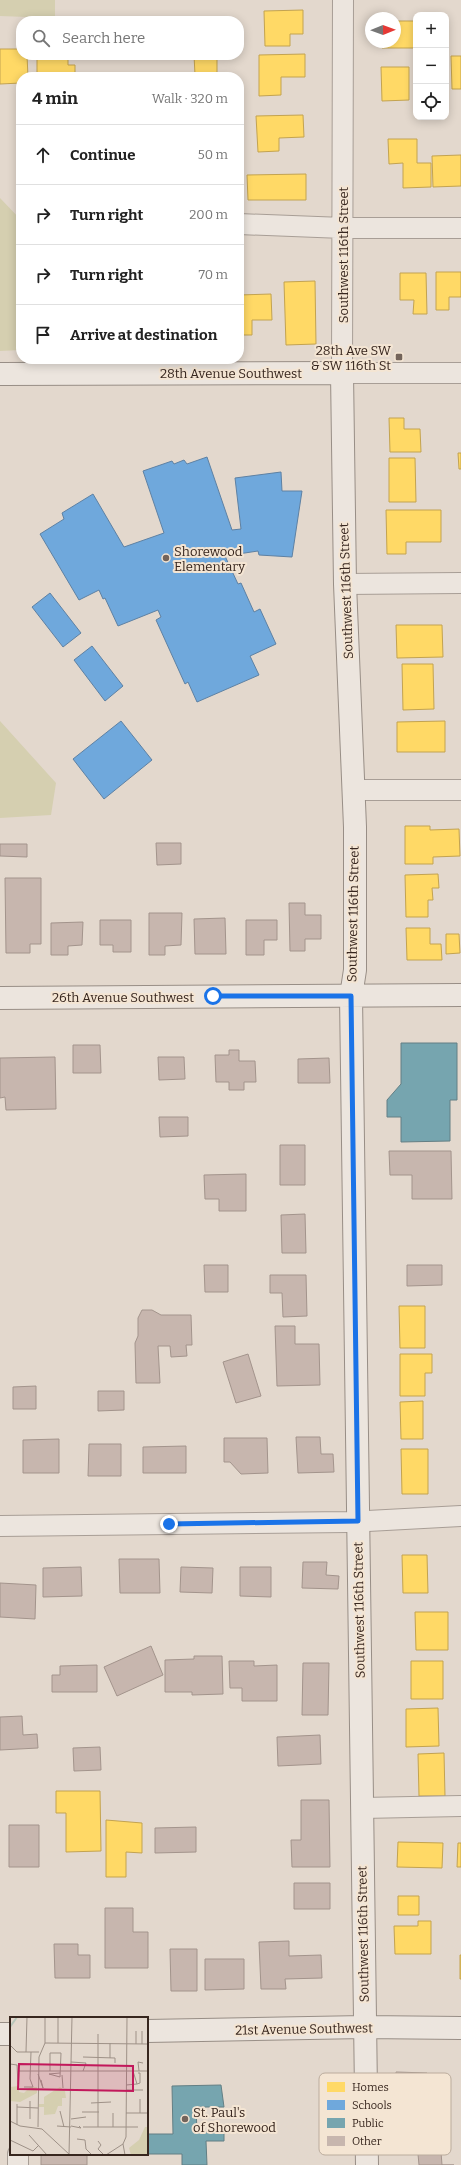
<!DOCTYPE html>
<meta charset="utf-8">
<style>
body{margin:0;font-family:Bitter,serif;background:#f6f6f6;color:#222}
.controls{position:absolute;right:12px;top:12px;display:grid;overflow:hidden;border-radius:8px;box-shadow:0 2px 10px #0003}
.controls button{width:36px;height:36px;display:grid;place-items:center;padding:0;border:0;border-bottom:1px solid #e0e0e0;background:#fff;color:#222;font:20px sans-serif}
.compass{position:absolute;left:365px;top:12px;width:36px;height:36px;border-radius:50%;background:#fff;box-shadow:0 2px 10px #0003;rotate:89deg}
.stop{position:absolute;width:12px;height:12px;margin:-9px;border:3px solid #1a73e8;border-radius:50%;background:#fff}
.stop.end{background:#1a73e8;border-color:#fff;box-shadow:0 1px 4px #0008}
.list{margin:0;padding:0;list-style:none}
h2{display:flex;justify-content:space-between;align-items:center;height:52px;margin:0;padding:0 16px;font-size:17px}
h2 small{font-size:13px;font-weight:400;color:#767676}
.list li{display:grid;grid-template-columns:26px 1fr auto;gap:12px;align-items:center;box-sizing:border-box;height:60px;padding:0 16px;border-top:1px solid #e0e0e0}
.list b{display:block;font-size:15px;white-space:nowrap}
.list em{font-size:13px;font-style:normal;color:#767676}
.icon{flex:none;width:22px;height:22px;fill:none;stroke:currentColor;stroke-width:2;stroke-linecap:round;stroke-linejoin:round}
.map{position:relative;flex:none;width:461px;height:2165px;overflow:hidden}
.search{position:absolute;background:#fff;box-shadow:0 2px 10px #0003;left:16px;top:16px;width:228px;height:44px;display:flex;align-items:center;gap:10px;box-sizing:border-box;padding:0 14px;border-radius:16px;color:#767676;font-size:15px}
.panel{position:absolute;background:#fff;box-shadow:0 2px 10px #0003;left:16px;top:72px;width:228px;height:292px;border-radius:16px}
.map>svg:first-child{display:block}
</style>
<div class="map">
<svg width="461" height="2165" viewBox="0 0 461 2165">
<rect width="100%" height="100%" fill="#e3d8cd"/>
<path fill="#d5cfb0" d="M 0,0 L 55,0 L 55,18 L 0,16 Z
M 0,198 L 21,220 L 21,350 L 0,351 Z
M 0,721 L 56,783 L 51,815 L 0,818 Z"/>
<path fill="#ffd966" stroke="#c3a350" d="M 303,10 L 303,34 L 290,34 L 290,46 L 265,46 L 264,11 Z
M 121,18 L 121,21 L 94,21 L 94,19 Z
M 173,19 L 173,21 L 132,21 L 132,20 Z
M 188,20 L 216,20 L 216,21 L 188,21 Z
M 395,21 L 416,21 L 416,48 L 382,48 L 382,42 L 395,42 Z
M 0,49 L 21,49 L 21,55 L 27,55 L 28,77 L 21,77 L 21,83 L 0,84 Z
M 305,54 L 305,77 L 281,77 L 281,95 L 259,96 L 259,55 Z
M 68,55 L 68,65 L 75,65 L 75,77 L 37,77 L 37,56 Z
M 95,55 L 122,55 L 122,56 L 95,57 Z
M 144,55 L 174,55 L 174,57 L 144,58 Z
M 194,55 L 217,55 L 217,77 L 195,75 Z
M 451,56 L 461,56 L 461,89 L 452,89 Z
M 381,67 L 409,67 L 409,100 L 382,101 Z
M 303,115 L 304,137 L 279,138 L 279,151 L 258,152 L 256,116 Z
M 388,139 L 417,139 L 417,163 L 431,163 L 431,187 L 403,188 L 403,163 L 389,164 Z
M 461,155 L 461,186 L 433,187 L 432,156 Z
M 306,174 L 306,200 L 248,200 L 247,175 Z
M 436,272 L 461,272 L 461,297 L 449,297 L 449,310 L 436,310 Z
M 400,273 L 426,273 L 427,314 L 413,314 L 414,300 L 400,300 Z
M 315,281 L 316,344 L 286,345 L 284,282 Z
M 271,294 L 272,320 L 252,320 L 252,335 L 239,335 L 239,295 Z
M 389,418 L 404,418 L 404,429 L 420,429 L 421,452 L 390,452 Z
M 458,453 L 461,453 L 461,469 L 459,469 Z
M 389,458 L 415,458 L 416,502 L 389,502 Z
M 386,510 L 441,510 L 441,542 L 406,542 L 406,554 L 387,554 Z
M 396,625 L 442,625 L 443,657 L 397,658 Z
M 402,664 L 433,664 L 434,709 L 403,710 Z
M 445,721 L 445,752 L 397,752 L 397,722 Z
M 405,826 L 430,826 L 430,830 L 459,829 L 460,856 L 433,857 L 433,864 L 405,864 Z
M 438,874 L 439,888 L 432,888 L 433,900 L 428,900 L 428,917 L 406,917 L 405,875 Z
M 406,928 L 430,928 L 430,944 L 441,944 L 442,960 L 407,960 Z
M 446,934 L 459,934 L 460,953 L 446,954 Z
M 399,1306 L 425,1306 L 425,1348 L 400,1348 Z
M 400,1354 L 432,1354 L 432,1373 L 425,1373 L 425,1396 L 400,1396 Z
M 423,1401 L 423,1439 L 401,1439 L 400,1402 Z
M 401,1449 L 428,1449 L 428,1494 L 402,1494 Z
M 402,1555 L 427,1555 L 428,1593 L 403,1593 Z
M 415,1612 L 448,1612 L 448,1650 L 416,1650 Z
M 411,1661 L 443,1661 L 443,1699 L 411,1699 Z
M 438,1708 L 439,1746 L 406,1747 L 406,1709 Z
M 444,1753 L 445,1796 L 419,1796 L 418,1754 Z
M 56,1791 L 100,1791 L 101,1851 L 66,1852 L 66,1813 L 56,1813 Z
M 106,1820 L 142,1823 L 142,1853 L 126,1852 L 126,1877 L 106,1877 Z
M 398,1842 L 443,1843 L 442,1868 L 397,1867 Z
M 458,1843 L 461,1843 L 461,1867 L 457,1867 Z
M 398,1896 L 419,1896 L 419,1915 L 398,1915 Z
M 418,1921 L 431,1921 L 431,1954 L 395,1954 L 394,1926 L 418,1926 Z
M 460,1955 L 461,1955 L 461,1979 L 460,1979 Z"/>
<path fill="#6fa8dc" stroke="#5e81a3" d="M 207,457 L 232,530 L 241,529 L 235,478 L 281,472 L 282,491 L 302,491 L 292,557 L 259,555 L 258,551 L 225,556 L 238,584 L 241,583 L 254,612 L 260,609 L 276,644 L 250,656 L 259,675 L 197,702 L 188,682 L 185,684 L 156,620 L 161,617 L 158,610 L 118,626 L 105,598 L 103,599 L 99,590 L 79,600 L 40,534 L 64,519 L 62,513 L 93,494 L 124,547 L 164,533 L 143,471 L 172,461 L 174,464 L 184,460 L 187,464 Z
M 50,593 L 81,633 L 63,647 L 32,607 Z
M 92,646 L 123,686 L 105,701 L 74,660 Z
M 121,721 L 152,760 L 104,799 L 73,759 Z"/>
<path fill="#76a5af" stroke="#637f84" d="M 401,1043 L 457,1043 L 457,1100 L 450,1100 L 450,1141 L 401,1142 L 401,1117 L 387,1117 L 387,1100 L 401,1084 Z
M 221,2085 L 224,2107 L 196,2107 L 197,2132 L 224,2132 L 224,2141 L 206,2141 L 207,2165 L 182,2165 L 182,2154 L 147,2154 L 147,2134 L 173,2134 L 172,2086 Z"/>
<path fill="#c7b6ae" stroke="#a3948c" d="M 156,843 L 181,843 L 181,864 L 157,865 Z
M 0,844 L 27,844 L 27,857 L 0,856 Z
M 5,878 L 41,878 L 41,944 L 30,944 L 30,953 L 6,953 Z
M 289,903 L 305,903 L 305,915 L 321,915 L 321,939 L 305,939 L 305,951 L 290,951 Z
M 149,913 L 182,913 L 181,945 L 165,946 L 165,955 L 149,955 Z
M 225,918 L 226,954 L 195,954 L 194,919 Z
M 100,920 L 131,920 L 131,952 L 113,952 L 113,945 L 100,945 Z
M 246,920 L 277,920 L 277,940 L 264,940 L 264,955 L 246,955 Z
M 83,922 L 82,945 L 68,946 L 68,955 L 51,955 L 51,923 Z
M 73,1045 L 100,1045 L 101,1073 L 73,1073 Z
M 229,1050 L 239,1050 L 239,1061 L 255,1061 L 256,1082 L 244,1082 L 244,1090 L 229,1090 L 229,1082 L 216,1082 L 215,1055 L 229,1055 Z
M 55,1057 L 56,1109 L 6,1110 L 5,1097 L 0,1098 L 0,1058 Z
M 158,1057 L 184,1057 L 185,1079 L 159,1080 Z
M 329,1058 L 330,1083 L 298,1083 L 298,1059 Z
M 159,1117 L 188,1117 L 188,1136 L 160,1137 Z
M 280,1145 L 305,1145 L 305,1185 L 280,1185 Z
M 389,1151 L 451,1151 L 452,1199 L 412,1199 L 412,1175 L 390,1175 Z
M 246,1174 L 246,1211 L 219,1211 L 219,1199 L 205,1199 L 204,1175 Z
M 305,1214 L 306,1253 L 282,1253 L 281,1215 Z
M 204,1265 L 228,1265 L 228,1292 L 205,1292 Z
M 407,1265 L 442,1265 L 442,1285 L 407,1286 Z
M 270,1275 L 306,1275 L 307,1316 L 283,1317 L 282,1293 L 270,1293 Z
M 142,1310 L 152,1310 L 161,1315 L 191,1315 L 192,1345 L 186,1345 L 187,1356 L 171,1357 L 170,1346 L 158,1346 L 160,1383 L 136,1383 L 135,1343 L 138,1336 L 138,1318 Z
M 275,1326 L 295,1326 L 295,1344 L 319,1344 L 320,1385 L 277,1386 Z
M 248,1354 L 261,1396 L 236,1403 L 223,1362 Z
M 36,1386 L 36,1409 L 13,1409 L 13,1387 Z
M 98,1391 L 124,1391 L 124,1410 L 98,1411 Z
M 296,1437 L 320,1437 L 321,1454 L 333,1454 L 334,1472 L 298,1473 Z
M 224,1438 L 267,1438 L 268,1473 L 241,1474 L 230,1462 L 224,1462 Z
M 59,1439 L 59,1473 L 23,1473 L 23,1440 Z
M 89,1444 L 121,1444 L 121,1476 L 88,1476 Z
M 186,1446 L 186,1473 L 143,1473 L 143,1447 Z
M 119,1559 L 159,1559 L 160,1593 L 120,1593 Z
M 303,1562 L 327,1562 L 326,1575 L 339,1576 L 338,1589 L 302,1588 Z
M 81,1567 L 82,1596 L 43,1597 L 43,1568 Z
M 181,1567 L 213,1568 L 212,1593 L 180,1592 Z
M 240,1567 L 271,1567 L 271,1597 L 240,1596 Z
M 0,1583 L 36,1585 L 35,1619 L 0,1617 Z
M 151,1646 L 163,1675 L 117,1696 L 104,1667 Z
M 194,1656 L 222,1656 L 223,1694 L 192,1695 L 192,1692 L 165,1692 L 165,1660 L 194,1659 Z
M 229,1661 L 254,1661 L 254,1666 L 277,1665 L 277,1701 L 242,1701 L 242,1688 L 230,1688 Z
M 303,1663 L 329,1663 L 328,1715 L 302,1715 Z
M 97,1665 L 97,1692 L 52,1692 L 52,1675 L 60,1675 L 60,1666 Z
M 22,1716 L 23,1735 L 37,1734 L 38,1748 L 0,1750 L 0,1717 Z
M 320,1735 L 321,1764 L 278,1766 L 277,1737 Z
M 100,1747 L 101,1770 L 74,1771 L 73,1748 Z
M 301,1800 L 329,1800 L 330,1867 L 292,1867 L 291,1840 L 301,1840 Z
M 9,1825 L 39,1825 L 39,1867 L 9,1867 Z
M 196,1827 L 196,1852 L 155,1853 L 155,1828 Z
M 294,1883 L 330,1883 L 330,1909 L 294,1909 Z
M 105,1908 L 133,1908 L 133,1932 L 148,1932 L 148,1968 L 105,1968 Z
M 289,1941 L 289,1956 L 321,1955 L 322,1978 L 285,1979 L 286,1989 L 261,1989 L 259,1942 Z
M 54,1944 L 78,1944 L 78,1955 L 90,1955 L 90,1978 L 55,1978 Z
M 170,1949 L 197,1949 L 197,1991 L 171,1991 Z
M 205,1959 L 244,1959 L 244,1989 L 205,1990 Z
M 396,2072 L 427,2073 L 426,2102 L 396,2102 Z
M 441,2152 L 442,2165 L 454,2165 L 419,2165 L 418,2154 Z
M 41,2154 L 87,2154 L 87,2165 L 41,2165 Z"/>
<g fill="none" stroke-linecap="round" stroke-linejoin="round">
<defs>
<path id="street" d="M 343,0 L 342,373 L 461,373
M 239,224 L 343,228 L 461,228
M 345,584 L 461,583
M 354,790 L 461,790
M 0,1526 L 349,1522 L 461,1516
M 362,1808 L 461,1806
M 18,2165 L 18,2154"/>
<path id="secondary" d="M 0,374 L 342,373 L 345,584 L 355,827 L 355,970 L 351,996 L 367,2165
M 0,998 L 461,995
M 147,2031 L 364,2027 L 461,2028
M 0,2034 L 11,2034"/>
</defs>
<use href="#street" stroke="#a89e96" stroke-width="22"/>
<use href="#secondary" stroke="#988e86" stroke-width="24"/>
<use href="#street" stroke="#ece5de" stroke-width="20"/>
<use href="#secondary" stroke="#ece5de" stroke-width="22"/>
</g>
<g fill="none" stroke-linecap="round" stroke-linejoin="round">
<path stroke="#1a73e8" stroke-width="5" d="M 169,1524 L 358,1521 L 351,996 L 213,996"/>
</g>
<g fill="#73645b" stroke="#f4e5d3" stroke-width="1.5">
<rect x="395" y="353" width="8" height="8" rx="2"/>
<circle cx="166" cy="558" r="4"/>
<circle cx="185" cy="2119" r="4"/>
</g>
<g text-anchor="middle" dominant-baseline="central" stroke-width="4" stroke-linejoin="round" paint-order="stroke">
<g font-size="13" fill="#37261e" stroke="#f4e5d3">
<text transform="translate(343 255) rotate(-90)">Southwest 116th Street</text>
<text x="231" y="373">28th Avenue Southwest</text>
<text transform="translate(346 591) rotate(-92)">Southwest 116th Street</text>
<text transform="translate(353 914) rotate(-89)">Southwest 116th Street</text>
<text x="123" y="997">26th Avenue Southwest</text>
<text transform="translate(359 1610) rotate(-91)">Southwest 116th Street</text>
<text transform="translate(363 1934) rotate(-91)">Southwest 116th Street</text>
<text transform="translate(304 2029) rotate(-1)">21st Avenue Southwest</text>
</g>
<g font-size="13" fill="#37261e" stroke="#f4e5d3" text-anchor="start">
<text x="391" y="350" text-anchor="end">28th Ave SW<tspan x="391" dy="15">&amp; SW 116th St</tspan></text>
<text x="174" y="551">Shorewood<tspan x="174" dy="15">Elementary</tspan></text>
<text x="193" y="2112">St. Paul's<tspan x="193" dy="15">of Shorewood</tspan></text>
</g>
</g>
<g transform="translate(10 2017)">
<rect width="138" height="138" fill="#e3d8cd"/>
<path d="M 9,69 L 9,75 L 14,76 L 20,70 L 27,70 L 27,76 L 10,85 L 0,84 L 0,70 ZM 50,70 L 55,74 L 56,81 L 52,81 L 52,89 L 48,89 L 45,97 L 34,98 L 34,90 L 29,90 L 29,87 L 34,87 L 34,80 ZM 135,110 L 138,110 L 138,138 L 121,138 L 119,131 L 129,123 Z" fill="#d5cfb0"/>
<path fill="none" stroke="#b8c7bb" stroke-width="2" d="M 0,10 L 7,0"/>
<path fill="none" stroke="#9e9187" stroke-width="1" d="M 88,17 L 88,110M 35,26 L 138,27M 48,26 L 48,0M 100,26 L 100,41M 126,27 L 126,14M 132,27 L 132,14M 0,28 L 7,35 L 29,35M 16,35 L 17,0M 73,40 L 105,41 L 105,46M 61,45 L 76,46 L 73,54M 0,47 L 7,48 L 8,67M 8,54 L 138,54M 40,54 L 40,36 L 51,36 L 50,60 L 39,57 L 50,56M 129,54 L 128,45 L 133,46M 28,57 L 33,71 L 31,63M 52,58 L 53,71M 127,67 L 130,66 L 130,56 L 128,56M 116,68 L 127,67 L 123,54M 14,70 L 23,70 L 20,62 L 21,35M 116,73 L 133,73M 130,82 L 130,96M 81,86 L 101,85M 7,90 L 28,91M 50,94 L 54,110M 72,95 L 89,95M 116,96 L 138,96M 20,102 L 20,84M 61,102 L 76,100M 0,104 L 10,109 L 32,112 L 60,138M 7,108 L 7,87M 47,109 L 61,110M 61,109 L 71,111 L 69,109M 28,110 L 29,40 L 35,26 L 35,0M 73,110 L 128,110M 103,110 L 103,96M 19,118 L 37,138M 67,122 L 75,123 L 76,132 L 82,138M 0,123 L 23,134 L 29,128M 88,124 L 91,128 L 88,132 L 94,138M 59,138 L 62,0M 96,138 L 113,127M 115,138 L 113,127 L 116,120 L 117,0"/>
<path fill="#c2185b" fill-opacity="0.15" stroke="#c2185b" stroke-width="2" d="M 9,47 L 123,49 L 123,74 L 8,72 Z"/>
<rect width="138" height="138" fill="none" stroke="#37261e" stroke-width="2"/>
</g>
<rect x="319" y="2073" width="132" height="82" rx="6" fill="#f4e5d3" stroke="#bbac9d" stroke-width="1"/>
<rect x="327" y="2082" width="18" height="10" fill="#ffd966"/>
<rect x="327" y="2100" width="18" height="10" fill="#6fa8dc"/>
<rect x="327" y="2118" width="18" height="10" fill="#76a5af"/>
<rect x="327" y="2136" width="18" height="10" fill="#c7b6ae"/>
<g font-size="11" fill="#37261e">
<text x="352" y="2091">Homes</text>
<text x="352" y="2109">Schools</text>
<text x="352" y="2127">Public</text>
<text x="352" y="2145">Other</text>
</g>
</svg>
<div class="controls">
<button>+</button>
<button>−</button>
<button><svg class="icon" aria-label="locate" viewBox="0 0 24 24"><circle cx="12" cy="12" r="6"/><path d="M12 2v4M12 18v4M2 12h4M18 12h4"/></svg></button>
</div>
<svg class="compass" viewBox="-18 -18 36 36"><path d="M0-13l5 13h-10z" fill="#e53935"/><path d="M0 13l5-13h-10z" fill="#767676"/></svg>
<div class="stop" style="left:213px;top:996px"></div>
<div class="stop end" style="left:169px;top:1524px"></div>
<div class="search"><svg class="icon" aria-label="search" viewBox="0 0 24 24"><circle cx="10" cy="10" r="6"/><path d="M15 15l6 6"/></svg>Search here</div>
<section class="panel">
<h2>4 min<small>Walk · 320 m</small></h2>
<ul class="list">
<li><svg class="icon" aria-label="ahead" viewBox="0 0 24 24"><path d="M12 20V5M6 11l6-6 6 6"/></svg><div><b>Continue</b></div><em>50 m</em></li>
<li><svg class="icon" aria-label="right" viewBox="0 0 24 24"><path d="M7 20v-9h11M14 6l5 5-5 5"/></svg><div><b>Turn right</b></div><em>200 m</em></li>
<li><svg class="icon" aria-label="right" viewBox="0 0 24 24"><path d="M7 20v-9h11M14 6l5 5-5 5"/></svg><div><b>Turn right</b></div><em>70 m</em></li>
<li><svg class="icon" aria-label="arrive" viewBox="0 0 24 24"><path d="M6 21V4h12l-3 4 3 4H6"/></svg><div><b>Arrive at destination</b></div></li>
</ul>
</section>
</div>
